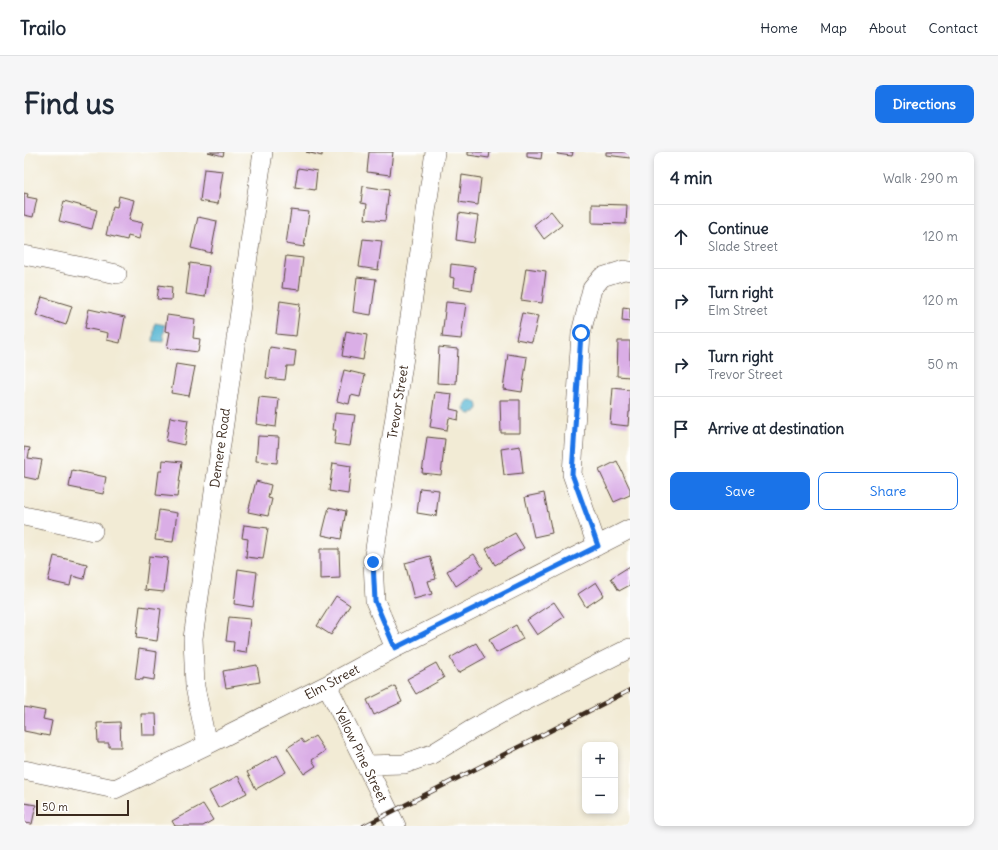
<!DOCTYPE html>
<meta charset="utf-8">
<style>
body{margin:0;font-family:Delius,sans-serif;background:#f6f6f7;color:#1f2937}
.controls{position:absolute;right:12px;bottom:12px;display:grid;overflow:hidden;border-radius:8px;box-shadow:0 2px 6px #0003}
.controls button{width:36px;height:36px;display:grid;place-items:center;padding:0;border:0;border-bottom:1px solid #e0e1e3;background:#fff;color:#1f2937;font:20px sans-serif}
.scale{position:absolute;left:12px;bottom:10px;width:93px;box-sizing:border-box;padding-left:4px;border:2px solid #3b2a1e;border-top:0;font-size:11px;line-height:14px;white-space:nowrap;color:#3b2a1e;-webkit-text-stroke:3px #fff;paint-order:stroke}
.stop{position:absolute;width:12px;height:12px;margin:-9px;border:3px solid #1a73e8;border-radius:50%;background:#fff}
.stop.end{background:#1a73e8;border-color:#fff;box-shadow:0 1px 4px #0008}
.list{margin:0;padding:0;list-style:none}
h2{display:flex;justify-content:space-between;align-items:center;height:52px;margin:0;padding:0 16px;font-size:17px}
h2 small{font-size:13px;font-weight:400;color:#747a83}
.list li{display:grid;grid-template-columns:26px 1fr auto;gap:12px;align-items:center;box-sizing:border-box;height:64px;padding:0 16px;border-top:1px solid #e0e1e3}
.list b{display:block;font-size:15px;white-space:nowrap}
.list p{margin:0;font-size:13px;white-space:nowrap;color:#747a83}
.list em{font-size:13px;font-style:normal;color:#747a83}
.actions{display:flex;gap:8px;padding:12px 16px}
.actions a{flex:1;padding:9px 0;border:1px solid #1a73e8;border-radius:8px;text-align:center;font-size:14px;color:#1a73e8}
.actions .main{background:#1a73e8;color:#fff}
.icon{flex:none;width:22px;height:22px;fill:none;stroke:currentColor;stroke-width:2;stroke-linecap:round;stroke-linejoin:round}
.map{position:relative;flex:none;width:606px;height:674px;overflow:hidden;border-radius:8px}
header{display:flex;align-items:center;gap:24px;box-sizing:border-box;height:56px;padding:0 20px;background:#fff;border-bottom:1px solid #e0e1e3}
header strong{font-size:19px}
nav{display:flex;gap:22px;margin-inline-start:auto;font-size:14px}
.intro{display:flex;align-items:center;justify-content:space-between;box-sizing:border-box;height:96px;padding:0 24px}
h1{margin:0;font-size:28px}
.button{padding:10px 18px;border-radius:8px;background:#1a73e8;color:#fff;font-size:14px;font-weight:700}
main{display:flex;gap:24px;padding:0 24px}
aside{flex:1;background:#fff;border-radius:8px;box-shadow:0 2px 6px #0003}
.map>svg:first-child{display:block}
</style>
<header>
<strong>Trailo</strong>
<nav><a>Home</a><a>Map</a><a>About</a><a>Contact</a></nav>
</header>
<div class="intro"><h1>Find us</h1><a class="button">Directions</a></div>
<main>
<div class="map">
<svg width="606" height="674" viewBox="0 0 606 674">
<rect width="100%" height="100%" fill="#fff"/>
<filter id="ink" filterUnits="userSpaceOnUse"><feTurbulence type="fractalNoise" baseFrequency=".025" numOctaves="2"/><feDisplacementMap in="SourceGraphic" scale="8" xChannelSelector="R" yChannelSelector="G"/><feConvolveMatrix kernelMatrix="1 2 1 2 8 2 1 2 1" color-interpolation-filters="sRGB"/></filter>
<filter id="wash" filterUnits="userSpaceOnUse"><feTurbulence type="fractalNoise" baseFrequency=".012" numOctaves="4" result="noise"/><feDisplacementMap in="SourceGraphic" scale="16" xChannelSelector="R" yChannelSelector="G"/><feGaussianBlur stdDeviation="0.9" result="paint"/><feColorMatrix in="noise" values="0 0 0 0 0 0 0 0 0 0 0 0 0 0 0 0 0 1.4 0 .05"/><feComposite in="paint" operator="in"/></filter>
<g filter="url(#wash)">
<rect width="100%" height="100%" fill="#f2ebd5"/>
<path fill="#54b6d3" stroke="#487078" d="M 131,171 L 141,173 L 139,190 L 129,189 Z
M440 255a7 7 0 1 1 14 0a7 7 0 1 1-14 0Z"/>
<g id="blocks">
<path fill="#daaee6" d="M 184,0 L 200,0 L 199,4 Z
M 282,0 L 298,0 L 298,4 Z
M 345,0 L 369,0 L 366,23 L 343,20 Z
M 444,0 L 466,0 L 465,6 L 444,3 Z
M 503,0 L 518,0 L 517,7 L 503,5 Z
M 534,0 L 549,0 L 548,4 L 533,2 Z
M 582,0 L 606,0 L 606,6 L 582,3 Z
M 274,16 L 293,19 L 291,38 L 271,35 Z
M 180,17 L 199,19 L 194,52 L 176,49 Z
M 438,23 L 457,26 L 454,53 L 435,50 Z
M 339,34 L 365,38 L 361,69 L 341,67 L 343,52 L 337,51 Z
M 0,41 L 4,42 L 3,45 L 13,47 L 9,65 L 0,63 Z
M 95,44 L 110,48 L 105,68 L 119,71 L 115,87 L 104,84 L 103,88 L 82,83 L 89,54 L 93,55 Z
M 40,49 L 73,58 L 68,77 L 35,69 Z
M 568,52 L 603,53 L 602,72 L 568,71 Z
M 267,58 L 285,60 L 280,95 L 262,92 Z
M 527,59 L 538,73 L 520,87 L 510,73 Z
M 435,61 L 454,64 L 450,91 L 432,88 Z
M 174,65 L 193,69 L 187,101 L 167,96 Z
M 339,87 L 358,89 L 354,118 L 335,115 Z
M 262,104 L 279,106 L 275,138 L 258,136 Z
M 166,111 L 185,114 L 181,145 L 162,142 Z
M 427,112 L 451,115 L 448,138 L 429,135 L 430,126 L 426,125 Z
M 502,116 L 522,119 L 518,151 L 497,148 Z
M 333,125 L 352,127 L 347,163 L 329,160 Z
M 135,133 L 148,135 L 147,148 L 133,147 Z
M 18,145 L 48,154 L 42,173 L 12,163 Z
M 256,149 L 276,152 L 272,184 L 252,182 Z
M 422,150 L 442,152 L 437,187 L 418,185 Z
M 599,155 L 606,156 L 606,170 L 598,169 Z
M 65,157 L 101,165 L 96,191 L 83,188 L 84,181 L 61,176 Z
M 498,161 L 514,164 L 508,190 L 492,187 Z
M 143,163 L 171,167 L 169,186 L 176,187 L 174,200 L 143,196 L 146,180 L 141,179 Z
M 322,179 L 343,183 L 339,208 L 318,204 Z
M 594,189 L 606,189 L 606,225 L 593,224 Z
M 246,195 L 272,199 L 270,214 L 263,214 L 261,228 L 242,226 Z
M 415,195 L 434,197 L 432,232 L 413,231 Z
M 484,202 L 503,205 L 498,240 L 479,237 Z
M 152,212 L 171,215 L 165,244 L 147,241 Z
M 320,218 L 341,223 L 336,245 L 327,243 L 325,252 L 313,249 Z
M 589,236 L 606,238 L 606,260 L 605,260 L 604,274 L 586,272 Z
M 411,240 L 428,242 L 426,257 L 435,259 L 434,268 L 425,266 L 423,278 L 406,275 Z
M 235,245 L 255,247 L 252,275 L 232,272 Z
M 476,248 L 496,248 L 496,281 L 477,281 Z
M 311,261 L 331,263 L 326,294 L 310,292 L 312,278 L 309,278 Z
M 146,265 L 164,268 L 160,293 L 142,289 Z
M 234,284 L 255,285 L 253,311 L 232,309 Z
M 403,285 L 421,287 L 417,323 L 398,321 Z
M 496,294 L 499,321 L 480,323 L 477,297 Z
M 0,295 L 6,296 L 4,306 L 18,308 L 14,328 L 0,325 Z
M 139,308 L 158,310 L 153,345 L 132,343 L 135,319 L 138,319 Z
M 593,309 L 606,337 L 606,343 L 590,350 L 575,318 Z
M 309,311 L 327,314 L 324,342 L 305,339 Z
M 48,318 L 82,325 L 79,342 L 45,335 Z
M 232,329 L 247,333 L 244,346 L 248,347 L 244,364 L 224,360 Z
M 396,336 L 415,338 L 412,364 L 393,361 Z
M 520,341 L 528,381 L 510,385 L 501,345 Z
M 305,355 L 322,359 L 317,387 L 298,383 Z
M 135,358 L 153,361 L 149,390 L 131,388 Z
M 220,373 L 244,376 L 239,407 L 222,405 L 224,387 L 218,386 Z
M 491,381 L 500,396 L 471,413 L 462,397 Z
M 296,397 L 315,397 L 316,426 L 296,427 Z
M 450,402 L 459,416 L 432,434 L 423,419 Z
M 30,404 L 63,412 L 60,427 L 48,424 L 46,434 L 24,429 Z
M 125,404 L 144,406 L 140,440 L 121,438 Z
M 406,404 L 412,427 L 404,429 L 408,442 L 390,447 L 381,411 Z
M 606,414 L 606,433 L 595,439 L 587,426 Z
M 214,417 L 233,420 L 229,455 L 210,452 Z
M 572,430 L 580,443 L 562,455 L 554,442 Z
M 312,444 L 326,453 L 307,483 L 293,474 Z
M 530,450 L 540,465 L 513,483 L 503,468 Z
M 116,454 L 137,457 L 133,489 L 112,486 Z
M 205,465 L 226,467 L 222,501 L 209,499 L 210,490 L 202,489 Z
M 492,473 L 499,487 L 472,501 L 465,488 Z
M 452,491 L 461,506 L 434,521 L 426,506 Z
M 115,497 L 133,500 L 130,528 L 119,526 L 119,528 L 111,527 Z
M 412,511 L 420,526 L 392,542 L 383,527 Z
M 233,513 L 236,530 L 202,536 L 199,519 Z
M 371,534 L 378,550 L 350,563 L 343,548 Z
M 0,555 L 21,559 L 19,567 L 28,569 L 25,584 L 0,579 Z
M 117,562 L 132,562 L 133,583 L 118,583 Z
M 96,570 L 97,595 L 85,595 L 85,591 L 74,591 L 73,571 Z
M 291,584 L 301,599 L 288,608 L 292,614 L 280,622 L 263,596 L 277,587 L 280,591 Z
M 253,603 L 262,620 L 232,637 L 223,620 Z
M 214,624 L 223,641 L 194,656 L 185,639 Z
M 0,651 L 12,653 L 8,672 L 0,671 Z
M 179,652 L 189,668 L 179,674 L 151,674 L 148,669 Z"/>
</g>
</g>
<g filter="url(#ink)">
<use href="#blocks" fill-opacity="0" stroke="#564739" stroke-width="1"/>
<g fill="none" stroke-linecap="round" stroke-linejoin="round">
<defs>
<path id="minor" d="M 0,103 L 93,122
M 0,364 L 69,379
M 573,394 L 548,322 L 557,181 L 568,137 L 578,125 L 600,118 L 606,119
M 371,496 L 351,449 L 349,410 L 411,0
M 303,533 L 372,674
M 183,593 L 171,535 L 169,486 L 239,0
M 342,613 L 380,612 L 408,602 L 447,578 L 485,557 L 606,496
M 0,618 L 91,637 L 183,593 L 303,533 L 371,496 L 606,377"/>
</defs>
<use href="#minor" stroke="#564739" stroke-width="20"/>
<use href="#minor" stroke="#fff" stroke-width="19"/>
<defs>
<path id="rail" d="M 340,674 L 606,538"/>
</defs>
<use href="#rail" stroke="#3b2a1e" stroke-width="4.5"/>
<use href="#rail" stroke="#fff" stroke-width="3" stroke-dasharray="9" stroke-linecap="butt"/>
</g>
</g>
<g fill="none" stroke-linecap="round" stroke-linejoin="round" filter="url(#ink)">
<path stroke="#1a73e8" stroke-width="5" d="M 349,410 L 351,449 L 371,496 L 574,394 L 548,322 L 557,181"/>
</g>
<g text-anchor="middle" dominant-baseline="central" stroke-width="3" stroke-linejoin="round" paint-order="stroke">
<g font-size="13" fill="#3b2a1e" stroke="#fff">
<text transform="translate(374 250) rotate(-81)">Trevor Street</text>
<text transform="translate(196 296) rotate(-82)">Demere Road</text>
<text transform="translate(308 530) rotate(-28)">Elm Street</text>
<text transform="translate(337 603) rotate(64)">Yellow Pine Street</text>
</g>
</g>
</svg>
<div class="controls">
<button>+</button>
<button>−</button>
</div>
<div class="scale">50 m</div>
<div class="stop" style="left:557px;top:181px"></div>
<div class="stop end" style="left:349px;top:410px"></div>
</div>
<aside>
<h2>4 min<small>Walk · 290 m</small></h2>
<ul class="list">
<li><svg class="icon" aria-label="ahead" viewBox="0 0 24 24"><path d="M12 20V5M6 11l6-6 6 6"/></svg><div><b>Continue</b><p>Slade Street</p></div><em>120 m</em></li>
<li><svg class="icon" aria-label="right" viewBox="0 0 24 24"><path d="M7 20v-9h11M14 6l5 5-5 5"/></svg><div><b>Turn right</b><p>Elm Street</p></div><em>120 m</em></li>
<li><svg class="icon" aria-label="right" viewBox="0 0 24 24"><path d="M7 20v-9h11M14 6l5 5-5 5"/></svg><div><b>Turn right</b><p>Trevor Street</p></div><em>50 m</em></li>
<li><svg class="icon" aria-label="arrive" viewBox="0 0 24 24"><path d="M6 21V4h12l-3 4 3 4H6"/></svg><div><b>Arrive at destination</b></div></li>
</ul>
<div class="actions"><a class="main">Save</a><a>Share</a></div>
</aside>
</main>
